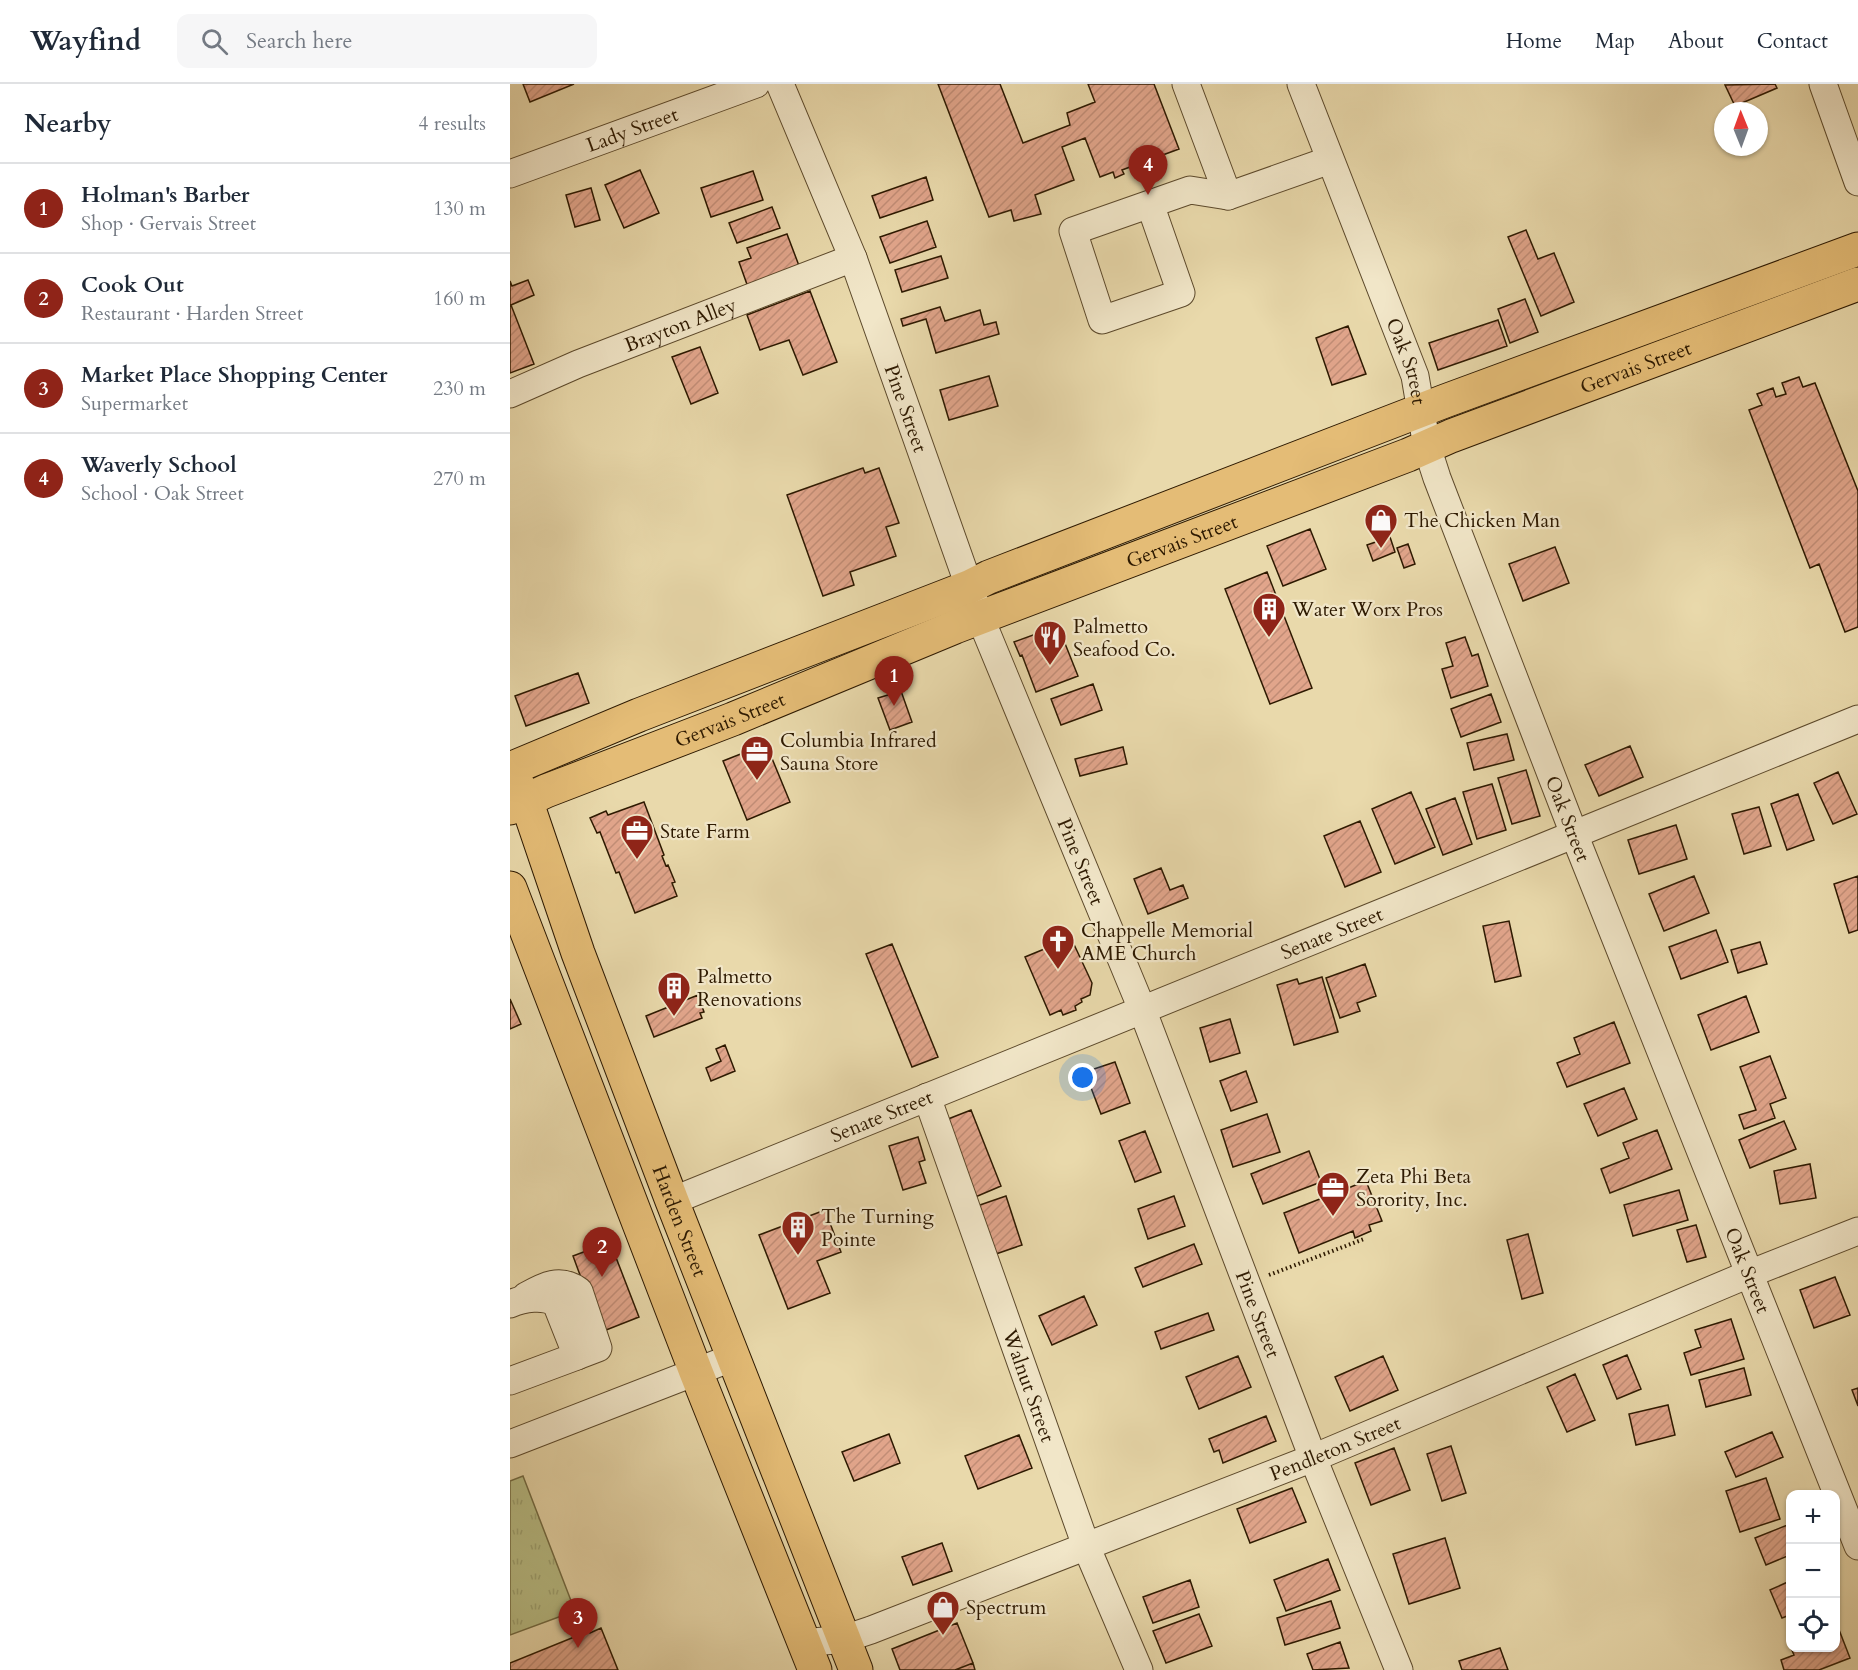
<!DOCTYPE html>
<meta charset="utf-8">
<style>
body{margin:0;font-family:Cardo,serif;background:#f6f6f7;color:#1f2937}
.controls{position:absolute;right:18px;bottom:18px;display:grid;overflow:hidden;border-radius:12px;box-shadow:0 2px 4px #0004}
.controls button{width:54px;height:54px;display:grid;place-items:center;padding:0;border:0;border-bottom:2px solid #e0e1e3;background:#fff;color:#1f2937;font:30px sans-serif}
.compass{position:absolute;left:1204px;top:18px;width:54px;height:54px;border-radius:50%;background:#fff;box-shadow:0 2px 4px #0004;rotate:359deg}
.you{position:absolute;left:573px;top:994px;width:21px;height:21px;margin:-15px;border:4px solid #fff;border-radius:50%;background:#1a73e8;box-shadow:0 0 0 9px #1a73e833}
.badge{display:grid;place-items:center;width:39px;height:39px;border-radius:50%;background:#8f2418;color:#fff;font-size:20px;font-weight:700}
.pin{position:absolute;translate:-50% -50px;filter:drop-shadow(0 2px 3px #0008)}
.pin::after{content:'';position:absolute;top:32px;width:21px;height:18px;background:inherit;clip-path:polygon(0 0,100% 0,50% 100%)}
.list{margin:0;padding:0;list-style:none}
h2{display:flex;justify-content:space-between;align-items:center;height:78px;margin:0;padding:0 24px;font-size:26px}
h2 small{font-size:20px;font-weight:400;color:#747a83}
.list li{display:grid;grid-template-columns:39px 1fr auto;gap:18px;align-items:center;box-sizing:border-box;height:90px;padding:0 24px;border-top:2px solid #e0e1e3}
.list b{display:block;font-size:22px;white-space:nowrap}
.list p{margin:0;font-size:20px;white-space:nowrap;color:#747a83}
.list em{font-size:20px;font-style:normal;color:#747a83}
.icon{flex:none;width:33px;height:33px;fill:none;stroke:currentColor;stroke-width:2;stroke-linecap:round;stroke-linejoin:round}
.map{position:relative;flex:none;width:1348px;height:1586px;overflow:hidden}
header{display:flex;align-items:center;gap:36px;box-sizing:border-box;height:84px;padding:0 30px;background:#fff;border-bottom:2px solid #e0e1e3}
header strong{font-size:28px}
nav{display:flex;gap:33px;margin-inline-start:auto;font-size:21px}
.search{width:420px;height:54px;background:#f6f6f7;display:flex;align-items:center;gap:15px;box-sizing:border-box;padding:0 21px;border-radius:12px;color:#747a83;font-size:22px}
main{display:flex}
aside{flex:1;background:#fff}
.map>svg:first-child{display:block}
</style>
<header>
<strong>Wayfind</strong>
<div class="search"><svg class="icon" aria-label="search" viewBox="0 0 24 24"><circle cx="10" cy="10" r="6"/><path d="M15 15l6 6"/></svg>Search here</div>
<nav><a>Home</a><a>Map</a><a>About</a><a>Contact</a></nav>
</header>
<main>
<aside>
<h2>Nearby<small>4 results</small></h2>
<ul class="list">
<li><span class="badge">1</span><div><b>Holman's Barber</b><p>Shop · Gervais Street</p></div><em>130 m</em></li>
<li><span class="badge">2</span><div><b>Cook Out</b><p>Restaurant · Harden Street</p></div><em>160 m</em></li>
<li><span class="badge">3</span><div><b>Market Place Shopping Center</b><p>Supermarket</p></div><em>230 m</em></li>
<li><span class="badge">4</span><div><b>Waverly School</b><p>School · Oak Street</p></div><em>270 m</em></li>
</ul>
</aside>
<div class="map">
<svg width="1348" height="1586" viewBox="0 0 1348 1586">
<defs>
<pattern id="grass-tufts" width="24" height="20" patternUnits="userSpaceOnUse" patternTransform="scale(1.5)"><rect width="24" height="20" fill="#b9bf87"/><path d="M3 7l-1-3M5 7V3M7 7l1-3M15 17l-1-3M17 17v-4M19 17l1-3" fill="none" stroke="#9fa473"/></pattern>
<pattern id="building-hatch" width="6" height="6" patternUnits="userSpaceOnUse" patternTransform="scale(1.5)"><rect width="6" height="6" fill="#e1a58b"/><path d="M-1 1l2-2M0 6l6-6M5 7l2-2" fill="none" stroke="#c18d76"/></pattern>
</defs>
<rect width="100%" height="100%" fill="#e9d9ab"/>
<filter id="stains"><feTurbulence type="fractalNoise" baseFrequency=".00333" numOctaves="4"/><feColorMatrix values="0 0 0 0 .2 0 0 0 0 .09 0 0 0 0 .02 0 0 0 .5 -.17"/></filter>
<radialGradient id="worn" r=".72"><stop offset=".6" stop-color="#630" stop-opacity="0"/><stop offset="1" stop-color="#630" stop-opacity=".3"/></radialGradient>
<path fill="url(#grass-tufts)" stroke="#736c44" stroke-width="1.5" d="M 13,1392 L 65,1527 L 0,1551 L 0,1397 Z"/>
<path fill="url(#building-hatch)" stroke="#2d1900" stroke-width="1.5" d="M 13,0 L 64,0 L 20,18 Z
M 428,0 L 490,0 L 513,59 L 560,41 L 557,29 L 585,18 L 578,0 L 644,0 L 669,65 L 612,86 L 614,90 L 605,94 L 603,88 L 590,93 L 575,54 L 552,63 L 564,96 L 525,111 L 531,130 L 504,137 L 501,126 L 479,133 Z
M 1265,0 L 1267,4 L 1225,22 L 1215,1 Z
M 130,86 L 149,129 L 114,144 L 95,101 Z
M 243,87 L 253,116 L 201,133 L 191,104 Z
M 416,93 L 423,116 L 370,134 L 362,112 Z
M 81,104 L 90,136 L 65,143 L 56,111 Z
M 262,123 L 270,144 L 227,159 L 219,139 Z
M 417,137 L 426,163 L 380,179 L 370,153 Z
M 1016,146 L 1028,175 L 1044,169 L 1064,218 L 1031,232 L 998,153 Z
M 277,150 L 291,187 L 239,206 L 229,178 L 241,174 L 237,164 Z
M 431,172 L 438,194 L 392,208 L 385,186 Z
M 18,196 L 24,211 L 1,221 L 24,280 L 0,289 L 0,197 L 2,202 Z
M 300,207 L 327,278 L 293,291 L 279,256 L 250,266 L 237,231 Z
M 1015,215 L 1028,248 L 1000,259 L 988,225 Z
M 430,223 L 435,237 L 470,226 L 474,241 L 486,238 L 489,250 L 426,269 L 416,235 L 393,242 L 391,235 Z
M 988,236 L 997,262 L 928,286 L 919,259 Z
M 838,242 L 856,290 L 822,301 L 806,254 Z
M 190,263 L 208,309 L 181,320 L 162,273 Z
M 479,292 L 488,322 L 439,336 L 430,306 Z
M 1289,293 L 1293,303 L 1305,299 L 1348,407 L 1348,543 L 1335,548 L 1309,480 L 1300,484 L 1239,326 L 1252,321 L 1247,310 L 1263,304 L 1266,313 L 1276,310 L 1272,299 Z
M 353,384 L 355,389 L 369,384 L 389,439 L 376,443 L 386,472 L 340,488 L 344,501 L 313,512 L 277,411 Z
M 800,445 L 816,485 L 773,502 L 757,462 Z
M 880,453 L 885,468 L 863,477 L 857,461 Z
M 898,460 L 905,480 L 894,484 L 887,464 Z
M 1045,463 L 1059,499 L 1013,517 L 999,480 Z
M 757,488 L 802,604 L 760,620 L 715,505 Z
M 548,542 L 568,592 L 526,608 L 512,571 L 510,572 L 504,558 Z
M 955,553 L 962,572 L 968,570 L 978,602 L 941,614 L 932,585 L 943,582 L 936,559 Z
M 68,589 L 79,619 L 16,642 L 5,612 Z
M 583,600 L 592,626 L 551,641 L 541,615 Z
M 391,607 L 402,638 L 380,646 L 368,614 Z
M 981,610 L 991,638 L 951,653 L 941,625 Z
M 997,650 L 1004,676 L 964,686 L 957,659 Z
M 256,660 L 280,718 L 237,736 L 213,677 Z
M 1120,662 L 1133,693 L 1089,712 L 1075,681 Z
M 613,663 L 617,680 L 570,692 L 565,675 Z
M 1016,686 L 1030,732 L 1002,740 L 988,694 Z
M 1328,688 L 1347,730 L 1323,740 L 1304,699 Z
M 982,700 L 996,746 L 967,755 L 953,708 Z
M 901,708 L 925,763 L 885,780 L 862,725 Z
M 1288,710 L 1304,756 L 1277,766 L 1261,720 Z
M 945,714 L 962,760 L 933,771 L 916,725 Z
M 134,718 L 154,771 L 152,772 L 156,782 L 158,781 L 165,798 L 162,799 L 167,812 L 125,829 L 109,788 L 106,789 L 90,748 L 87,749 L 80,734 L 96,727 L 98,731 Z
M 1249,723 L 1261,762 L 1234,770 L 1222,730 Z
M 850,737 L 871,788 L 835,803 L 814,752 Z
M 1166,741 L 1177,775 L 1129,790 L 1118,756 Z
M 651,784 L 660,806 L 673,801 L 678,814 L 638,830 L 624,795 Z
M 1184,792 L 1199,829 L 1154,847 L 1139,810 Z
M 1348,792 L 1348,846 L 1339,849 L 1324,800 Z
M 999,837 L 1011,892 L 985,898 L 973,842 Z
M 1206,846 L 1218,878 L 1171,895 L 1159,863 Z
M 561,854 L 582,899 L 580,911 L 571,915 L 572,918 L 565,922 L 566,926 L 553,931 L 551,926 L 540,931 L 515,873 Z
M 1250,858 L 1257,880 L 1228,889 L 1221,866 Z
M 382,860 L 428,973 L 402,983 L 356,870 Z
M 855,880 L 866,912 L 847,919 L 850,927 L 830,934 L 816,894 Z
M 812,893 L 828,948 L 784,961 L 767,901 L 787,895 L 789,900 Z
M 188,911 L 194,928 L 190,929 L 192,934 L 144,953 L 136,932 Z
M 1236,912 L 1249,948 L 1201,966 L 1188,931 Z
M 0,915 L 11,940 L 0,945 Z
M 720,935 L 730,969 L 700,978 L 690,944 Z
M 1104,938 L 1120,979 L 1057,1003 L 1047,979 L 1070,970 L 1064,954 Z
M 215,961 L 225,987 L 201,997 L 196,984 L 211,977 L 206,965 Z
M 1260,972 L 1276,1014 L 1260,1020 L 1265,1034 L 1234,1045 L 1229,1031 L 1246,1026 L 1230,983 Z
M 605,978 L 620,1019 L 591,1030 L 575,988 Z
M 736,987 L 747,1018 L 721,1027 L 710,997 Z
M 1114,1004 L 1127,1035 L 1088,1052 L 1074,1020 Z
M 461,1026 L 491,1102 L 463,1114 L 433,1037 Z
M 757,1030 L 770,1068 L 723,1083 L 711,1046 Z
M 1274,1037 L 1286,1065 L 1240,1084 L 1229,1056 Z
M 1147,1046 L 1162,1085 L 1100,1109 L 1091,1085 L 1119,1074 L 1113,1059 Z
M 635,1047 L 651,1088 L 625,1098 L 609,1057 Z
M 408,1053 L 415,1076 L 409,1078 L 416,1099 L 393,1106 L 379,1062 Z
M 799,1067 L 811,1098 L 753,1120 L 741,1090 Z
M 1300,1080 L 1306,1114 L 1270,1120 L 1264,1087 Z
M 856,1097 L 872,1137 L 859,1141 L 861,1147 L 845,1154 L 843,1147 L 789,1169 L 774,1129 Z
M 1169,1106 L 1178,1136 L 1123,1152 L 1114,1121 Z
M 496,1112 L 512,1161 L 483,1171 L 467,1122 Z
M 664,1112 L 675,1142 L 638,1155 L 628,1125 Z
M 315,1126 L 331,1168 L 307,1177 L 320,1209 L 278,1225 L 249,1151 Z
M 1186,1141 L 1196,1173 L 1177,1178 L 1167,1146 Z
M 1018,1150 L 1033,1209 L 1012,1215 L 997,1156 Z
M 100,1158 L 129,1233 L 91,1248 L 63,1172 Z
M 684,1160 L 692,1180 L 633,1203 L 625,1184 Z
M 1325,1193 L 1340,1231 L 1304,1244 L 1290,1206 Z
M 574,1212 L 587,1241 L 542,1261 L 529,1232 Z
M 698,1229 L 704,1246 L 651,1265 L 645,1248 Z
M 1221,1235 L 1234,1275 L 1181,1291 L 1174,1269 L 1191,1263 L 1185,1246 Z
M 1117,1271 L 1131,1305 L 1107,1315 L 1093,1281 Z
M 728,1272 L 741,1303 L 689,1325 L 676,1293 Z
M 873,1272 L 888,1306 L 840,1327 L 825,1293 Z
M 1234,1284 L 1241,1311 L 1196,1323 L 1189,1296 Z
M 1065,1290 L 1085,1336 L 1057,1348 L 1037,1303 Z
M 1348,1304 L 1348,1322 L 1342,1306 Z
M 1158,1321 L 1165,1351 L 1126,1361 L 1119,1330 Z
M 756,1332 L 766,1357 L 713,1379 L 709,1366 L 704,1368 L 699,1355 Z
M 1262,1348 L 1273,1373 L 1226,1393 L 1215,1368 Z
M 379,1350 L 390,1379 L 344,1397 L 332,1368 Z
M 509,1351 L 522,1384 L 468,1405 L 455,1372 Z
M 941,1362 L 956,1409 L 932,1417 L 917,1370 Z
M 884,1364 L 900,1406 L 861,1421 L 845,1379 Z
M 1256,1394 L 1270,1435 L 1230,1448 L 1216,1407 Z
M 782,1404 L 796,1438 L 740,1459 L 727,1425 Z
M 1280,1440 L 1280,1471 L 1256,1481 L 1245,1454 Z
M 935,1454 L 950,1504 L 899,1520 L 883,1470 Z
M 432,1459 L 442,1487 L 403,1501 L 392,1473 Z
M 818,1475 L 830,1506 L 776,1527 L 764,1496 Z
M 680,1496 L 689,1523 L 643,1539 L 633,1513 Z
M 1280,1497 L 1280,1531 L 1272,1534 L 1260,1506 Z
M 821,1517 L 830,1544 L 775,1561 L 767,1534 Z
M 689,1530 L 702,1562 L 656,1579 L 643,1547 Z
M 1326,1538 L 1340,1574 L 1309,1586 L 1274,1586 L 1271,1576 L 1284,1571 L 1281,1564 L 1326,1564 Z
M 447,1539 L 463,1579 L 445,1586 L 390,1586 L 382,1565 Z
M 91,1544 L 108,1586 L 0,1586 L 0,1579 L 79,1547 L 80,1549 Z
M 830,1558 L 839,1584 L 803,1586 L 797,1570 Z
M 990,1564 L 998,1586 L 952,1586 L 949,1577 Z
M 463,1579 L 465,1586 L 445,1586 Z"/>
<g fill="none" stroke-linecap="round" stroke-linejoin="round">
<defs>
<g id="minor">
<path id="s1" d="M 270,0 L 343,174 L 470,533 L 632,925 L 803,1374 L 889,1586"/>
<path d="M 676,0 L 718,112"/>
<path id="s2" d="M 791,0 L 905,292 L 917,363 L 927,394 L 1064,750 L 1348,1462"/>
<path d="M 1313,0 L 1348,98"/>
<path id="s3" d="M 0,90 L 246,0"/>
<path d="M 640,120 L 671,209 L 592,236 L 563,147 L 680,106 L 718,112 L 820,76"/>
<path id="s4" d="M 0,310 L 68,280 L 343,174"/>
<path id="s5" d="M 417,1013 L 576,1462 L 629,1586"/>
<path id="s6" d="M 162,1117 L 1348,635"/>
<path d="M 16,1212 C 34,1202 50,1193 69,1207 L 88,1264 L 67,1272"/>
<path d="M 0,1220 C 13,1214 34,1211 46,1219 L 67,1272 L 0,1297"/>
<path d="M 0,1360 L 224,1273"/>
<path id="s7" d="M 294,1559 L 334,1555 L 361,1546 L 803,1374 L 1239,1190 L 1348,1147"/>
</g>
<g id="major">
<path d="M 0,685 L 129,631 L 459,503 L 479,493 L 935,317 L 1348,165"/>
<path id="s8" d="M 5,696 L 16,716 L 68,869 L 162,1117 L 346,1586"/>
<path id="s9" d="M 0,724 L 36,707 L 223,635 L 445,543 L 898,371 L 941,352 L 1348,200"/>
<path d="M 0,804 L 186,1288 L 305,1586"/>
</g>
</defs>
<use href="#minor" stroke="#5c492b" stroke-width="29"/>
<use href="#major" stroke="#2d1900" stroke-width="35"/>
<path stroke="#2d1900" stroke-width="4" stroke-dasharray="1.5 3" stroke-linecap="butt" d="M 759,1191 L 854,1155"/>
<use href="#minor" stroke="#f1e6c8" stroke-width="27"/>
<use href="#major" stroke="#e4bc76" stroke-width="33"/>
</g>
<defs>
<symbol id="shop-pin" viewBox="-11 -11 22 30"><path d="M0 17L-7.5 6A9.5 9.5 0 1 1 7.5 6Z" fill="#8f2418" stroke="#f1e6c8"/><path d="M-5-2.5h2.3a2.7 3.5 0 0 1 5.4 0H5L5.5 6h-11ZM-1.5-2.5h3a1.5 2.3 0 0 0-3 0Z" fill="#fff"/></symbol>
<symbol id="building-pin" viewBox="-11 -11 22 30"><path d="M0 17L-7.5 6A9.5 9.5 0 1 1 7.5 6Z" fill="#8f2418" stroke="#f1e6c8"/><path d="M-4-6H4V6H1V3H-1V6H-4ZM-2.5-4.3h1.7v1.8h-1.7ZM.8-4.3h1.7v1.8H.8ZM-2.5-1h1.7V.8h-1.7ZM.8-1h1.7V.8H.8Z" fill="#fff"/></symbol>
<symbol id="restaurant-pin" viewBox="-11 -11 22 30"><path d="M0 17L-7.5 6A9.5 9.5 0 1 1 7.5 6Z" fill="#8f2418" stroke="#f1e6c8"/><path d="M-5-6h1v4h1v-4h1v4h1v-4h1v5L-1.5 .5V6h-2V.5L-5-1ZM5-6V6H3V1.5H1.5Q1.5-4 5-6Z" fill="#fff"/></symbol>
<symbol id="office-pin" viewBox="-11 -11 22 30"><path d="M0 17L-7.5 6A9.5 9.5 0 1 1 7.5 6Z" fill="#8f2418" stroke="#f1e6c8"/><path d="M-6-3h4V-5.5h4V-3h4V5H-6ZM-1-4.5V-3h2v-1.5ZM-6 0V1H6V0Z" fill="#fff"/></symbol>
<symbol id="church-pin" viewBox="-11 -11 22 30"><path d="M0 17L-7.5 6A9.5 9.5 0 1 1 7.5 6Z" fill="#8f2418" stroke="#f1e6c8"/><path d="M-1.2-6h2.4v3.5h3.3v2.4h-3.3V6h-2.4V-.1h-3.3v-2.4h3.3Z" fill="#fff"/></symbol>
</defs>
<g fill-rule="evenodd">
<use href="#shop-pin" x="852" y="417" width="38" height="52"/>
<use href="#building-pin" x="740" y="506" width="38" height="52"/>
<use href="#restaurant-pin" x="521" y="534" width="38" height="52"/>
<use href="#office-pin" x="228" y="649" width="38" height="52"/>
<use href="#office-pin" x="108" y="728" width="38" height="52"/>
<use href="#church-pin" x="529" y="838" width="38" height="52"/>
<use href="#building-pin" x="145" y="885" width="38" height="52"/>
<use href="#office-pin" x="804" y="1085" width="38" height="52"/>
<use href="#building-pin" x="269" y="1124" width="38" height="52"/>
<use href="#shop-pin" x="414" y="1504" width="38" height="52"/>
</g>
<g text-anchor="middle" dominant-baseline="central" stroke-width="4.5" stroke-linejoin="round" paint-order="stroke">
<g font-size="20" fill="#2d1900" stroke="#f1e6c8">
<text stroke="none"><textPath href="#s3" startOffset="130">Lady Street</textPath></text>
<text stroke="none"><textPath href="#s4" startOffset="184">Brayton Alley</textPath></text>
<text stroke="none"><textPath href="#s2" startOffset="297">Oak Street</textPath></text>
<text stroke="none"><textPath href="#s9" startOffset="1209">Gervais Street</textPath></text>
<text stroke="none"><textPath href="#s1" startOffset="348">Pine Street</textPath></text>
<text stroke="none"><textPath href="#s9" startOffset="723">Gervais Street</textPath></text>
<text stroke="none"><textPath href="#s9" startOffset="237">Gervais Street</textPath></text>
<text stroke="none"><textPath href="#s2" startOffset="783">Oak Street</textPath></text>
<text stroke="none"><textPath href="#s1" startOffset="834">Pine Street</textPath></text>
<text stroke="none"><textPath href="#s6" startOffset="712">Senate Street</textPath></text>
<text stroke="none"><textPath href="#s6" startOffset="226">Senate Street</textPath></text>
<text stroke="none"><textPath href="#s8" startOffset="471">Harden Street</textPath></text>
<text stroke="none"><textPath href="#s2" startOffset="1269">Oak Street</textPath></text>
<text stroke="none"><textPath href="#s1" startOffset="1320">Pine Street</textPath></text>
<text stroke="none"><textPath href="#s5" startOffset="306">Walnut Street</textPath></text>
<text stroke="none"><textPath href="#s7" startOffset="567">Pendleton Street</textPath></text>
</g>
<g font-size="20" fill="#2d1900" stroke="#f1e6c8" text-anchor="start">
<text x="894" y="436">The Chicken Man</text>
<text x="782" y="525">Water Worx Pros</text>
<text x="563" y="542">Palmetto<tspan x="563" dy="23">Seafood Co.</tspan></text>
<text x="270" y="656">Columbia Infrared<tspan x="270" dy="23">Sauna Store</tspan></text>
<text x="150" y="747">State Farm</text>
<text x="571" y="846">Chappelle Memorial<tspan x="571" dy="23">AME Church</tspan></text>
<text x="187" y="892">Palmetto<tspan x="187" dy="23">Renovations</tspan></text>
<text x="846" y="1092">Zeta Phi Beta<tspan x="846" dy="23">Sorority, Inc.</tspan></text>
<text x="311" y="1132">The Turning<tspan x="311" dy="23">Pointe</tspan></text>
<text x="456" y="1523">Spectrum</text>
</g>
</g>
<rect width="100%" height="100%" filter="url(#stains)"/>
<rect width="100%" height="100%" fill="url(#worn)"/>
</svg>
<div class="controls">
<button>+</button>
<button>−</button>
<button><svg class="icon" aria-label="locate" viewBox="0 0 24 24"><circle cx="12" cy="12" r="6"/><path d="M12 2v4M12 18v4M2 12h4M18 12h4"/></svg></button>
</div>
<svg class="compass" viewBox="-18 -18 36 36"><path d="M0-13l5 13h-10z" fill="#e53935"/><path d="M0 13l5-13h-10z" fill="#747a83"/></svg>
<div class="you"></div>
<div class="pin badge" style="left:384px;top:622px">1</div>
<div class="pin badge" style="left:92px;top:1193px">2</div>
<div class="pin badge" style="left:68px;top:1564px">3</div>
<div class="pin badge" style="left:638px;top:111px">4</div>
</div>
</main>
